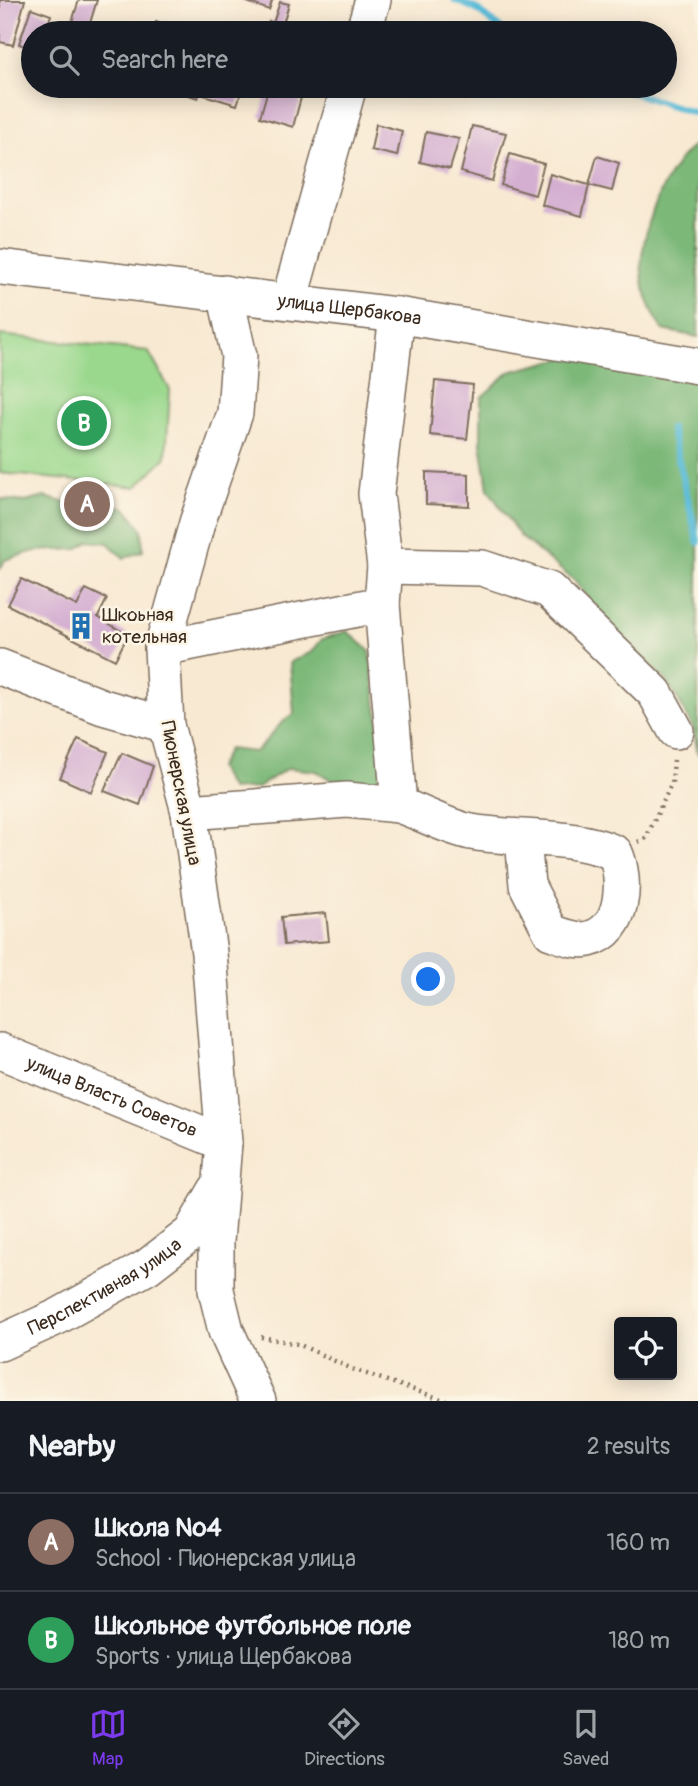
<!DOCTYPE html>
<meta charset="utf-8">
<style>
body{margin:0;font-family:Pangolin,sans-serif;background:#242831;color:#f1f3f6}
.controls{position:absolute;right:21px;bottom:21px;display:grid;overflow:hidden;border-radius:7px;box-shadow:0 4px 18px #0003}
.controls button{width:63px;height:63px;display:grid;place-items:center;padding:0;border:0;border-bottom:2px solid #363941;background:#171b24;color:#f1f3f6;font:35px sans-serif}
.you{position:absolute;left:429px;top:980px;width:24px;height:24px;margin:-18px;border:5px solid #fff;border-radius:50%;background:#1a73e8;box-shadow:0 0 0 10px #1a73e833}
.badge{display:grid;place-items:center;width:46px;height:46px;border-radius:50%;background:#7c3aed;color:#fff;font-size:23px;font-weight:700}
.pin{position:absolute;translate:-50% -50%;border:4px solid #fff;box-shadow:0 2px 7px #0006}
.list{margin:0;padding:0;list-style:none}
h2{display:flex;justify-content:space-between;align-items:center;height:91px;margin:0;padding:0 28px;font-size:30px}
h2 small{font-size:23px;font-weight:400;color:#9ea1a6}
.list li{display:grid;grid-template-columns:46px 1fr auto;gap:21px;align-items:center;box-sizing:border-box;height:98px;padding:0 28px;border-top:2px solid #363941}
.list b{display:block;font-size:26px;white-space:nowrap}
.list p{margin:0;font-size:23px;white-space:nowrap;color:#9ea1a6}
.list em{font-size:23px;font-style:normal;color:#9ea1a6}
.icon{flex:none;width:38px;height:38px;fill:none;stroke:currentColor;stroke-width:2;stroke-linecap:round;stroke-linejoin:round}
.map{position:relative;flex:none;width:698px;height:1401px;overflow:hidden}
.search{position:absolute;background:#171b24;box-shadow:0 4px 18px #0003;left:21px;right:21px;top:21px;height:77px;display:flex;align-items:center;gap:18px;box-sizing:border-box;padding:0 24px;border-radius:38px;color:#9ea1a6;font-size:26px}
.sheet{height:287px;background:#171b24}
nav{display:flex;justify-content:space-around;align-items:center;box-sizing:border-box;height:98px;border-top:2px solid #363941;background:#171b24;font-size:19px;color:#9ea1a6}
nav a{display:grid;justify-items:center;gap:4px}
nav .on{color:#7c3aed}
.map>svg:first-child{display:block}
</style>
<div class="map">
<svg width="698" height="1401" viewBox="0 0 698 1401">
<rect width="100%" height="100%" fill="#fcf5e5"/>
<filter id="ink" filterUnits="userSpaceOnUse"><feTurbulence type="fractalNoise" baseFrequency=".0143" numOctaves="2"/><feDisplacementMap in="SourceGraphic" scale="14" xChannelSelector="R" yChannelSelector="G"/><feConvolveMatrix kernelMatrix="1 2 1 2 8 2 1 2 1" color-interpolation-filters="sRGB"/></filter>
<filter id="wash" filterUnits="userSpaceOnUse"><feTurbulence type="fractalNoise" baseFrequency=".00686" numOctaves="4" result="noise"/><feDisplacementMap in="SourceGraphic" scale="28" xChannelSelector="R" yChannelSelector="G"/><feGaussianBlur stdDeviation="1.57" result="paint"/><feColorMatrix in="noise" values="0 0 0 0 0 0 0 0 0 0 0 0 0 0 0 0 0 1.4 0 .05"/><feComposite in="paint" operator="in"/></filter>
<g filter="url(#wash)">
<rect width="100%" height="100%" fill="#f8e9d2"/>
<path fill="#9ad88d" stroke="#6a8156" stroke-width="2" d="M 0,335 L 148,351 L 170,390 L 166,457 L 136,487 L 0,473 Z"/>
<path fill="#7bb878" stroke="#5b714b" stroke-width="2" d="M 698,142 L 698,337 L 663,330 C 650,309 639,283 642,257 C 646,219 667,165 698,142 Z
M 603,348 L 698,366 L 698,755 L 693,727 L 668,682 L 602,618 L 576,582 L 520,536 L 488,489 L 481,443 L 481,398 L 509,372 Z
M 45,497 L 73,505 L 95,498 L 126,508 L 142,529 L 143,551 L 124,558 L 108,543 L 88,541 L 78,549 L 35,551 L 5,560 L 0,569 L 0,499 L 25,502 Z
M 347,631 L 370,651 L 385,772 L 374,787 L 335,782 L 316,771 L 288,768 L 257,788 L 231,790 L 218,768 L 228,749 L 255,752 C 271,738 275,725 294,714 L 290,662 L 312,652 L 322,639 Z"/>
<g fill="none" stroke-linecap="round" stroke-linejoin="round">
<path stroke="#59bbd8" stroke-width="7" d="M 455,0 L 476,9 L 506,33
M 612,86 L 698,114
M 671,429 L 698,542"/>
</g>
<g id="blocks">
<path fill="#d4afd2" d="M 0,0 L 25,0 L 13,45 L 0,42 Z
M 79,0 L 97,0 L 87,33 L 58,33 L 61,22 L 71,25 Z
M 242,0 L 270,0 L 272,1 L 269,10 Z
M 280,2 L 289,4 L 280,33 L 265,33 L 269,21 L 273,23 Z
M 31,8 L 51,15 L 45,33 L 33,33 L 33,49 L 19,44 Z
M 156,22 L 178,28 L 176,33 L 153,33 Z
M 171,86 L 202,86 L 198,98 L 170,89 Z
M 207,86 L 243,86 L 237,105 L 204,95 Z
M 269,86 L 291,86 L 290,90 L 302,94 L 293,127 L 260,117 Z
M 376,124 L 402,131 L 397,156 L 371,150 Z
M 472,126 L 506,133 L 492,181 L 461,172 Z
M 426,132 L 459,139 L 450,169 L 420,162 Z
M 510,154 L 544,164 L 535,195 L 501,185 Z
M 597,156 L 619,163 L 612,191 L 589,185 Z
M 550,174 L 589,185 L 582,216 L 542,205 Z
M 435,381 L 473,385 L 467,439 L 430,435 Z
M 426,472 L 469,474 L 469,506 L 426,504 Z
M 21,579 L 77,606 L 86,589 L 107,599 L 98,617 L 128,635 L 115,660 L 8,605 Z
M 78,739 L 108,752 L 91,792 L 60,778 Z
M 122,753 L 153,766 L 140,805 L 104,791 Z
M 326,913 L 329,941 L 284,945 L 281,917 Z"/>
</g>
</g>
<g filter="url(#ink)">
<use href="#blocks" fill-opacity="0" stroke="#7d6d5d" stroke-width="2"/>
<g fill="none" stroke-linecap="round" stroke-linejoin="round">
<defs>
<g id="minor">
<path d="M 363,33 L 373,0"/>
<path id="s1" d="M 0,267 L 397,315 L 698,366"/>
<path d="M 289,301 L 349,86"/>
<path d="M 385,566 L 482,568 L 549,590 L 655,693 L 676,731"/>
<path d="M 382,604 L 399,805 C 422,813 447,827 471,832 C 518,840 571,834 615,853 C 627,880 624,931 589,939 C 576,942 563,936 551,932 L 527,885 L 523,837"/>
<path d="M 162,648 L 197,523 L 235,413 L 239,356 L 225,293"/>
<path d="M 0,667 L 103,707 L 166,725"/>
<path d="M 189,812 L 347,800 L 399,805"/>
<path id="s2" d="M 0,1051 L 224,1143"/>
<path id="s3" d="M 0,1343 L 57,1317 L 147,1267 L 191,1233 L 216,1190"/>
<path d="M 258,1401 L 226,1331 L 216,1290 L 216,1241 L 224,1143 L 209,953 L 189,812 L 166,725 L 162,648 L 382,604 L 385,566 L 376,494 L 397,315"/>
</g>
</defs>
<use href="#minor" stroke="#7d6d5d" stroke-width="38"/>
<path stroke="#7d6d5d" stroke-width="4.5" stroke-dasharray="2 5" stroke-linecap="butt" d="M 638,842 L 646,838 L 672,783 L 674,760
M 261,1337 L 298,1344 L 352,1369 L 447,1401"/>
<use href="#minor" stroke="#fff" stroke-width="35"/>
</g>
</g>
<defs>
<symbol id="building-bare" viewBox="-9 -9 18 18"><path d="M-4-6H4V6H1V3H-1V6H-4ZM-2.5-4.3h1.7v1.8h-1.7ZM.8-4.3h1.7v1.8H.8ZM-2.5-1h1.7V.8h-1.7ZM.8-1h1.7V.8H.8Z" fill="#1f6fb2" stroke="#fcf5e5" stroke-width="2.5" paint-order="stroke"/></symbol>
</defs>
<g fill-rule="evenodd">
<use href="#building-bare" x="62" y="607" width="38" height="38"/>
</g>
<g text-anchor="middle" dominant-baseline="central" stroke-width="5" stroke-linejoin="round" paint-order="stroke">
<g font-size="19" fill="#3b2a1e" stroke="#fcf5e5">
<text stroke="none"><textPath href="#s1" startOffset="352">улица Щербакова</textPath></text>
<text transform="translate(181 793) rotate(79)">Пионерская улица</text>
<text stroke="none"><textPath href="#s2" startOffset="121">улица Власть Советов</textPath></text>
<text stroke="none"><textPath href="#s3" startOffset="119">Перспективная улица</textPath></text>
</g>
<g font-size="19" fill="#3b2a1e" stroke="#fcf5e5" text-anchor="start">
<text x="102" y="615">Шкоьная<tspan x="102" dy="22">котельная</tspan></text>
</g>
</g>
</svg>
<div class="controls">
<button><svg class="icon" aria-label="locate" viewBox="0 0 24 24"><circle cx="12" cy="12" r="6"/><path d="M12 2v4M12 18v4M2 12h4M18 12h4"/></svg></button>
</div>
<div class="you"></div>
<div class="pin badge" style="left:87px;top:504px;background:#8d6e63">A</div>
<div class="pin badge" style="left:84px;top:423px;background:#2e9e5b">B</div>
<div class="search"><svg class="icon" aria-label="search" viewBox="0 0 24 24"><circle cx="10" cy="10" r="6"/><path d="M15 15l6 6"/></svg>Search here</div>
</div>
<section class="sheet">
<h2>Nearby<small>2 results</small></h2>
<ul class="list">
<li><span class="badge" style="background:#8d6e63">A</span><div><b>Школа №4</b><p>School · Пионерская улица</p></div><em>160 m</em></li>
<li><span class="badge" style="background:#2e9e5b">B</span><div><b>Школьное футбольное поле</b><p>Sports · улица Щербакова</p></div><em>180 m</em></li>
</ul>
</section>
<nav>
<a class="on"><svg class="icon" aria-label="map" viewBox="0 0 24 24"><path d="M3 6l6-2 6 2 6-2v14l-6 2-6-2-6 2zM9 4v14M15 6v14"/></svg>Map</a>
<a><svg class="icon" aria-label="directions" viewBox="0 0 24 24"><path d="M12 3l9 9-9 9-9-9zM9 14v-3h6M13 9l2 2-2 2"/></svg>Directions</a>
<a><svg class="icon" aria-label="saved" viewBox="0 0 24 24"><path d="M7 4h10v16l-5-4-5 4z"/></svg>Saved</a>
</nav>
